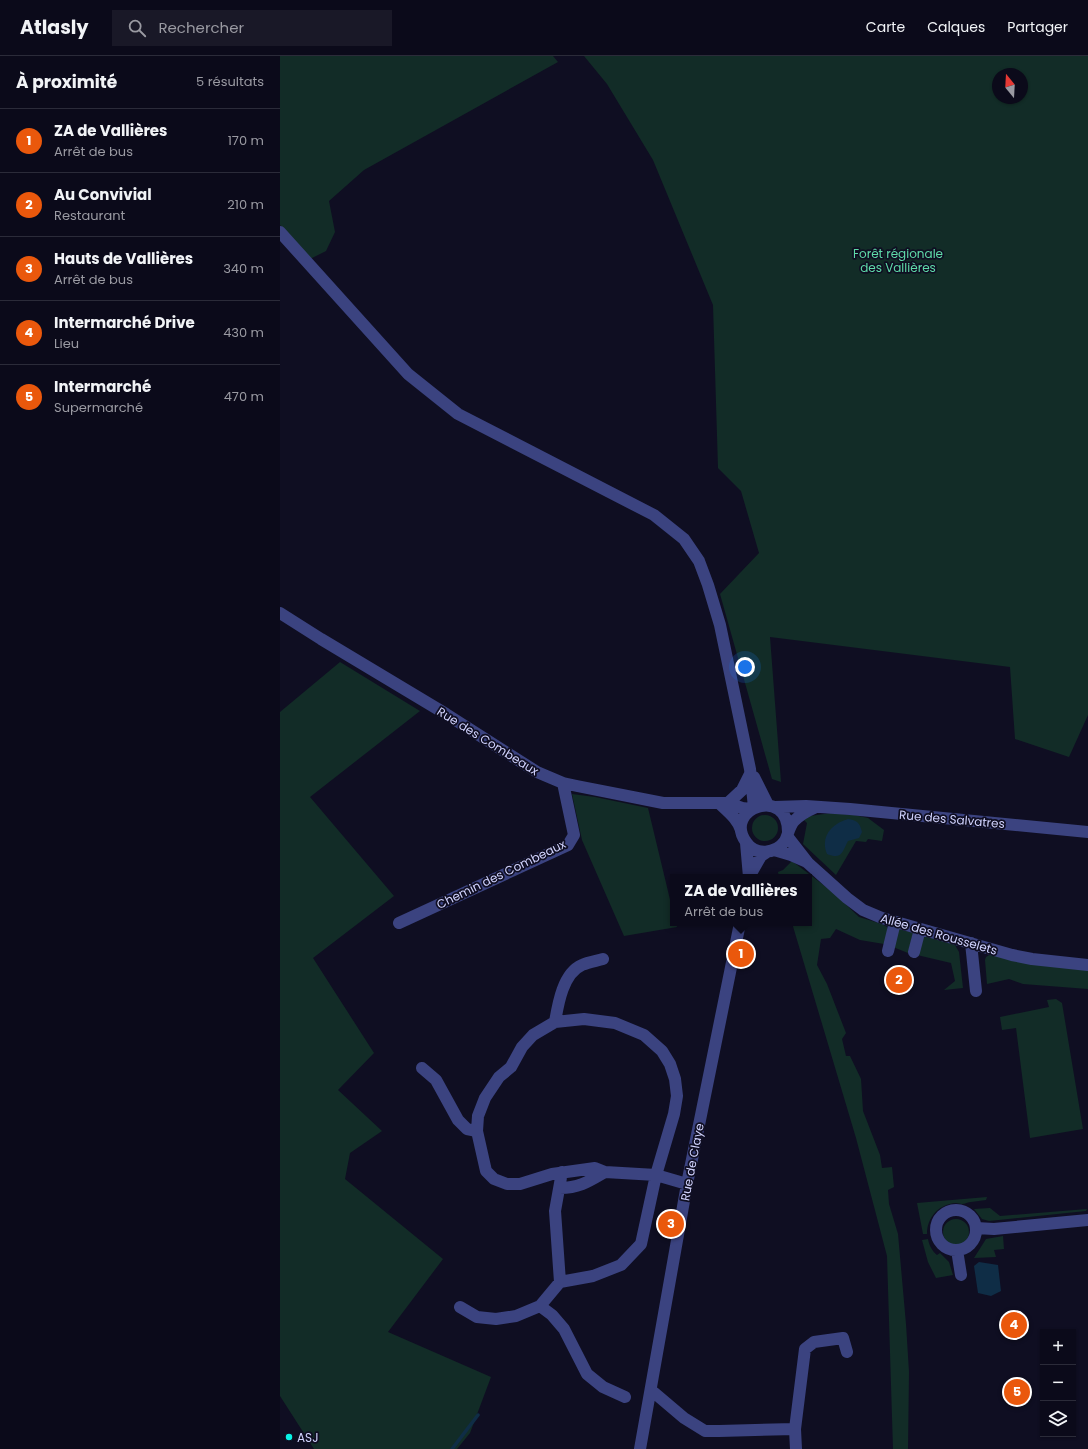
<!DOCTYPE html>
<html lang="fr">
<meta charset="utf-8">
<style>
body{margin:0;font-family:Poppins,sans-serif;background:#191827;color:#f1f3f6}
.controls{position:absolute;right:12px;bottom:12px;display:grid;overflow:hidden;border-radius:0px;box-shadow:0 1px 3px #0004}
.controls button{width:36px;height:36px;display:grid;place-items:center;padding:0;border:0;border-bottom:1px solid #2b2b39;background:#0b0a1a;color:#f1f3f6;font:20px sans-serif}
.compass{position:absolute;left:712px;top:12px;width:36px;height:36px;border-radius:50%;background:#0b0a1a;box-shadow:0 1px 3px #0004;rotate:342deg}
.you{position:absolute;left:465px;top:611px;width:14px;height:14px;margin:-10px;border:3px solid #fff;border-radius:50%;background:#1a73e8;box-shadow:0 0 0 6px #1a73e833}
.badge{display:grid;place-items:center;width:26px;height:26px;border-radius:50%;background:#ea580c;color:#fff;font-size:13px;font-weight:700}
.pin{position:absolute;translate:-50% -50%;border:2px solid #fff;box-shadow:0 1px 4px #0006}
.popup{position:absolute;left:390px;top:818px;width:142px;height:52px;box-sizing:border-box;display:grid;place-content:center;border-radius:0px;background:#0b0a1a;filter:drop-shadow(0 1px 3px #0005);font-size:13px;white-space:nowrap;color:#9a9aa2}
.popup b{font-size:15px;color:#f1f3f6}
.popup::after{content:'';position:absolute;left:50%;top:100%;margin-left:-8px;border:8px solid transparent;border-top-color:#0b0a1a}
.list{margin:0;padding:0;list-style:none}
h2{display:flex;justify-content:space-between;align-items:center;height:52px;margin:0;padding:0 16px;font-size:17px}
h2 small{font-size:13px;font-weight:400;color:#9a9aa2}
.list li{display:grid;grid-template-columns:26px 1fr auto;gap:12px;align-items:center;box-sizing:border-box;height:64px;padding:0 16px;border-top:1px solid #2b2b39}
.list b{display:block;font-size:15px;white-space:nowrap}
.list p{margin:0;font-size:13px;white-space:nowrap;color:#9a9aa2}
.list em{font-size:13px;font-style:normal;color:#9a9aa2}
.icon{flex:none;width:22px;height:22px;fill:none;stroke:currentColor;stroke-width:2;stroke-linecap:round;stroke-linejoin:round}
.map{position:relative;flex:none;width:808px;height:1393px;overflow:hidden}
header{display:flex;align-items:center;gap:24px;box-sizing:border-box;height:56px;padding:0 20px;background:#0b0a1a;border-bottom:1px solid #2b2b39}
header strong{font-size:19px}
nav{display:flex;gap:22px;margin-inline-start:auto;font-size:14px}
.search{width:280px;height:36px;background:#191827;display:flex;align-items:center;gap:10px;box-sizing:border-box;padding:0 14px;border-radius:0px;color:#9a9aa2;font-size:15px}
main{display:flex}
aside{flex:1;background:#0b0a1a}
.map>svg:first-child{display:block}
</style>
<header>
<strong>Atlasly</strong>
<div class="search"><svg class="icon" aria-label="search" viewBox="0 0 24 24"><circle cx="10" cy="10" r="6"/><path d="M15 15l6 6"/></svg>Rechercher</div>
<nav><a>Carte</a><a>Calques</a><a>Partager</a></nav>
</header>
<main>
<aside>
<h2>À proximité<small>5 résultats</small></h2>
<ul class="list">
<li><span class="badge">1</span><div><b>ZA de Vallières</b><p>Arrêt de bus</p></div><em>170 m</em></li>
<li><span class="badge">2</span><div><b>Au Convivial</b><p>Restaurant</p></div><em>210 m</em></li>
<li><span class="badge">3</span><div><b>Hauts de Vallières</b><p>Arrêt de bus</p></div><em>340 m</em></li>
<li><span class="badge">4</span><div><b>Intermarché Drive</b><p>Lieu</p></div><em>430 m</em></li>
<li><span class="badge">5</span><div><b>Intermarché</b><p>Supermarché</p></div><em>470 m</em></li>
</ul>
</aside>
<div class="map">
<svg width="808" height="1393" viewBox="0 0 808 1393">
<rect width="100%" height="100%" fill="#0f0e22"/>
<path fill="#122c27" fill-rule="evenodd" d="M 0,0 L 273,0 L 278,6 L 84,114 L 49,145 L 55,176 L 46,195 L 30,203 L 0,169 Z
M 304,0 L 808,0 L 808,659 L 789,701 L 735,683 L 730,611 L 490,581 L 501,726 L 492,723 L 440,538 L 479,497 L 461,435 L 438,412 L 433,249 L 373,104 L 327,28 ZM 718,18 L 742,18 L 742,42 L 718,42 Z
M 60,606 L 140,655 L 30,741 L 114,840 L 33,902 L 94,997 L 58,1034 L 102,1075 L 70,1097 L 65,1123 L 163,1203 L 108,1276 L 211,1321 L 190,1377 L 177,1393 L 34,1393 L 0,1340 L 0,656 Z
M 292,738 L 315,741 L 368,752 L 393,856 L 393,867 L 396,867 L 397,871 L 344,880 L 302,784 Z
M 551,757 L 574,759 L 588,762 L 604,774 L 602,785 L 588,783 L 586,786 L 576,785 L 556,819 L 523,788 L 527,767 L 524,764 L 530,760 Z
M472 772a13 13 0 1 1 26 0a13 13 0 1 1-26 0Z
M 512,805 L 554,837 L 579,861 L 602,868 L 607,871 L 608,876 L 604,888 L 580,884 L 556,873 L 550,882 L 541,883 L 537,909 L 547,928 L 566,977 L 562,983 L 566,1000 L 570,1000 L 581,1023 L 583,1055 L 600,1099 L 602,1112 L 612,1111 L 614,1131 L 608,1134 L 609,1148 L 618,1178 L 626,1268 L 629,1316 L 628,1393 L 613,1393 L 607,1200 L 576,1082 L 512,867 L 529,867 L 529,821 L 499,821 L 498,816 L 503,814 Z
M 619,873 L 633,877 L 628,897 L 613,891 Z
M 643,879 L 675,889 L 679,896 L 683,932 L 664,934 L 675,925 L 671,907 L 637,899 Z
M 711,898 L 808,912 L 808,933 L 743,928 L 729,923 L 707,928 L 705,904 L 706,901 Z
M 776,943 L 782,947 L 803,1073 L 750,1082 L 736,972 L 722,974 L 720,961 L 769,951 L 767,944 Z
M 707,1141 L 706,1144 C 701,1145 696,1145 691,1146 C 688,1146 685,1148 682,1148 C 680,1148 678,1147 676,1147 C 659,1148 647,1161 647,1178 L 643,1178 L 637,1147 Z
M 710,1152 L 720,1160 L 807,1153 L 806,1155 L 709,1165 L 702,1163 L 694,1153 Z
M663 1176a13 13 0 1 1 26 0a13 13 0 1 1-26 0Z
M 723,1180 L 724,1193 L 714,1194 L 716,1201 L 694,1202 L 706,1183 Z
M 648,1183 C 649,1189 652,1195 657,1199 L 660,1197 L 669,1206 L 673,1219 L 656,1222 L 648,1206 L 642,1184 Z"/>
<path fill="#0f2d46" d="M 568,763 C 577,764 580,767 582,776 L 579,782 L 568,785 C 562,796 562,804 547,798 C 540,781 551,768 568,763 Z
M 699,1206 L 718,1209 L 721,1235 L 711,1240 L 698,1237 L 694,1210 Z"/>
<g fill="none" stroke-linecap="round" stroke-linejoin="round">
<path stroke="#0f2d46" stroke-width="3.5" d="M 172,1393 L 198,1359"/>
<path stroke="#3b4380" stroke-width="12" d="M 0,176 L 128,318 L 178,358 L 374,459 L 404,483 L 419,505 L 428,529 L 440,569 L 470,713 L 474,751
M 0,557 L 41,583 L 166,658 L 257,716 L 283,727 L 297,730 L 383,747 L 448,747 L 462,752 L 471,753
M 474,721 L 488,749
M 439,747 C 448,756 457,762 461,774
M 448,747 L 462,734 L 470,718
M 495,751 L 526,750 L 570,753 L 808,776
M 508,777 C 509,729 442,752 466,786 C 475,800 496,798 505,785 C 508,779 509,771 514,765 C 520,759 527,755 534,752
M 507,780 L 528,807 L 567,842 L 583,854 L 602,862 L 732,899 L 752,903 L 808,909
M 466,787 L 469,821
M 494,794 L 511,799 L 527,806
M 469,821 L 481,800 L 487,796
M 119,867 L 288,789 L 294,779 L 283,727
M 691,887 L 696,935
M 608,895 L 615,866
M 634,896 L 640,873
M 323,903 C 316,905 308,906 302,909 C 283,917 278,948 275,966 L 253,979 L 242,991 L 231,1011 L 219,1021 L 205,1042 L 198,1060 L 197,1075 L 206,1115 L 214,1123 L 227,1128 L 240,1128 L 272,1118 L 315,1112 L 325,1116 L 376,1119 L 407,1128
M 275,966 L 304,963 L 335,967 L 364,979 L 382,995 L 390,1008 L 395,1023 L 397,1040 L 394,1058 L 376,1119 L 361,1188 L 341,1209 L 313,1220 L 280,1226
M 142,1012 L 156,1024 L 178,1064 L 187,1073 L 197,1075
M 280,1132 C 299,1132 308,1126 325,1116
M656 1174a20 20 0 1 1 40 0a20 20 0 1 1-40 0Z
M 696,1172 L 714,1173 L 808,1164
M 677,1194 L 681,1219
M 280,1226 L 275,1155 L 282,1116
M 260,1250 L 272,1259 L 284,1273 L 307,1318 L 323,1331 L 345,1341
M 180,1251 L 197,1261 L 216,1263 L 236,1260 L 260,1250 L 280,1226
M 371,1334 L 404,1362 L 425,1375 L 439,1375 L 515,1373
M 360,1393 L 407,1128 L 460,867
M 516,1393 L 515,1373 L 525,1293 L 534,1286 L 563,1282 L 567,1296"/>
</g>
<circle fill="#08f3e6" stroke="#0f0e22" stroke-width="1.5" cx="9" cy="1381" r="4"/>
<g text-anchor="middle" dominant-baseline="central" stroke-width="3.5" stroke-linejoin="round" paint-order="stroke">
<g font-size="12" fill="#5fdba9" stroke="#0f0e22">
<text x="618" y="197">Forêt régionale<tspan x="618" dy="14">des Vallières</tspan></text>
</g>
<g font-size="12" fill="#d1d3fe" stroke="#0f0e22">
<text transform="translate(208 685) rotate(32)">Rue des Combeaux</text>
<text transform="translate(672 763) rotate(5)">Rue des Salvatres</text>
<text transform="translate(221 818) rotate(-26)">Chemin des Combeaux</text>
<text transform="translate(659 878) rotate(16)">Allée des Rousselets</text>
<text transform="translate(412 1106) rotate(-79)">Rue de Claye</text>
</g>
<g font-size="12" fill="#d1d3fe" stroke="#0f0e22" text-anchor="start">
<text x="17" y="1381">ASJ</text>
</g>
</g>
</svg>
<div class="controls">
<button>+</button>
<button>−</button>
<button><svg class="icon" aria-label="layers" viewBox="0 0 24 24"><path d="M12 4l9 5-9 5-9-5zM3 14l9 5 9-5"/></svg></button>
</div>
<svg class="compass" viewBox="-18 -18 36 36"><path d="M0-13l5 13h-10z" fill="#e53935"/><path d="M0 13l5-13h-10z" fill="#9a9aa2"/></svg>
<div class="you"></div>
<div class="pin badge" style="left:461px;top:898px">1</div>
<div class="popup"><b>ZA de Vallières</b>Arrêt de bus</div>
<div class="pin badge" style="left:619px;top:924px">2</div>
<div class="pin badge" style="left:391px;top:1168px">3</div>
<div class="pin badge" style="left:734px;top:1269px">4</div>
<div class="pin badge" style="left:737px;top:1336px">5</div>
</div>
</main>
